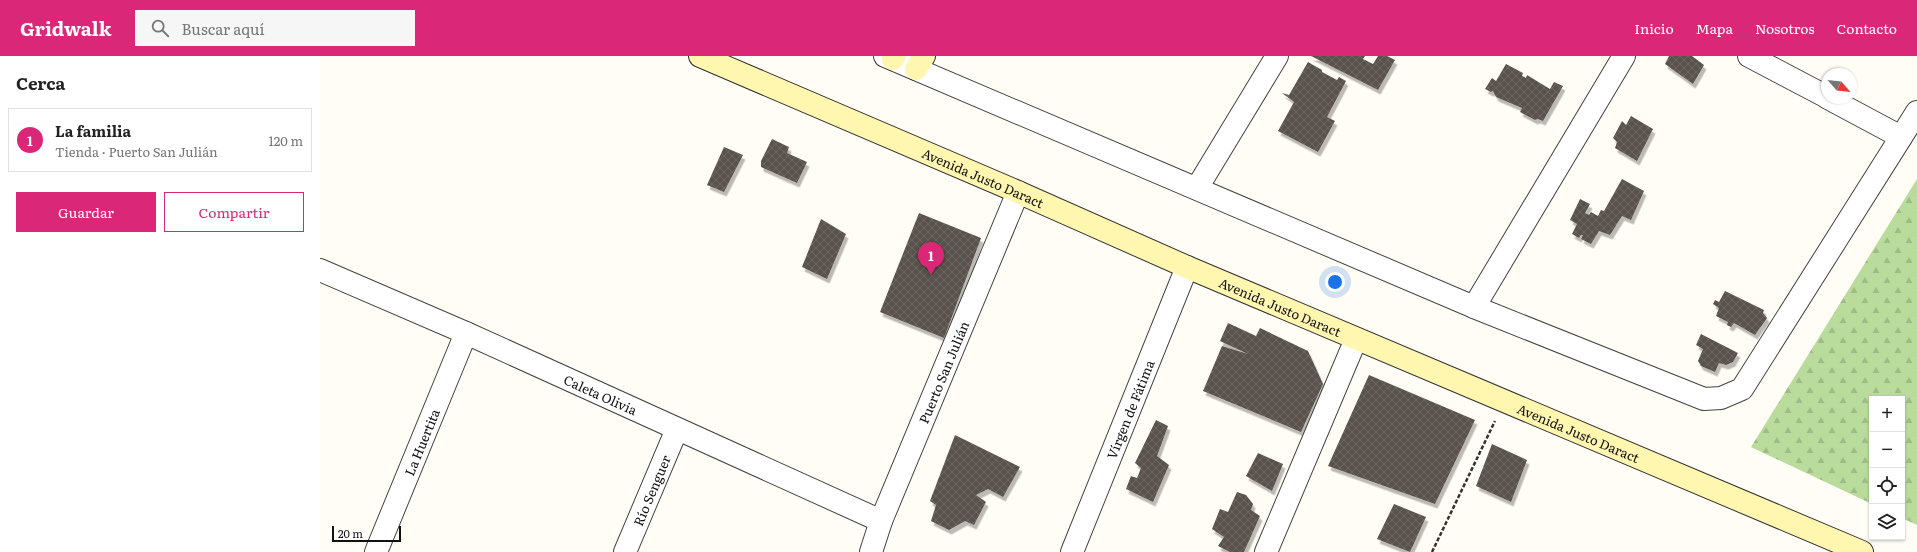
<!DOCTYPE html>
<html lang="es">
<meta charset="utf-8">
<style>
body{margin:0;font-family:Literata,serif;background:#f6f6f6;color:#222}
.controls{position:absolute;right:12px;bottom:12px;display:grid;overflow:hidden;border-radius:0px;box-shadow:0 1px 3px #0004}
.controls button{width:36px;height:36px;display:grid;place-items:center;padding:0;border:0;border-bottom:1px solid #e0e0e0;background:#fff;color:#222;font:20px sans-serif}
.compass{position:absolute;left:1501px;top:12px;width:36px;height:36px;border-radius:50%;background:#fff;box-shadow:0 1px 3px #0004;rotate:118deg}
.scale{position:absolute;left:12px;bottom:10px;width:69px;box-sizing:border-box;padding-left:4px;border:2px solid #111;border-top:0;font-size:11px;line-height:14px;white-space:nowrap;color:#111;-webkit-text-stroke:3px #fff;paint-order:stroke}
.you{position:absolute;left:1015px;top:226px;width:14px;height:14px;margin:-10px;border:3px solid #fff;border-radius:50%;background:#1a73e8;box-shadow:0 0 0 6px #1a73e833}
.badge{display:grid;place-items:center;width:26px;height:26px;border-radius:50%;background:#db2777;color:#fff;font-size:13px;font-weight:700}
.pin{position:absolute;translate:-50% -33px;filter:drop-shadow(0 1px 2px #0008)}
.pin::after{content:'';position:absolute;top:21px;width:14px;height:12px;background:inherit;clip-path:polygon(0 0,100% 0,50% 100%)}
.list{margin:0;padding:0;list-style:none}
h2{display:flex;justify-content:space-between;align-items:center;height:52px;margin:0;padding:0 16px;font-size:17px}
h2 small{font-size:13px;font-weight:400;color:#767676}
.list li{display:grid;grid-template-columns:26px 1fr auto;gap:12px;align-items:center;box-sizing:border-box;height:64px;margin:0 8px 8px;padding:0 8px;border:1px solid #e0e0e0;border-radius:0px}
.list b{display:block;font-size:15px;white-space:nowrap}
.list p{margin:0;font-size:13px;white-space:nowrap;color:#767676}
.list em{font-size:13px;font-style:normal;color:#767676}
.actions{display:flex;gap:8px;padding:12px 16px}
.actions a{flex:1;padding:9px 0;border:1px solid #db2777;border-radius:0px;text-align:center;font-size:14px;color:#db2777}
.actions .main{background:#db2777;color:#fff}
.icon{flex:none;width:22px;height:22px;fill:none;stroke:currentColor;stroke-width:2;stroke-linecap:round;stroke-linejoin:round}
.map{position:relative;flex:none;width:1597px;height:496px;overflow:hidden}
header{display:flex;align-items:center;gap:24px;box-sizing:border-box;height:56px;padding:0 20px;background:#db2777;color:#fff}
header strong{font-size:19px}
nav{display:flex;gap:22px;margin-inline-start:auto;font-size:14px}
.search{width:280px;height:36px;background:#f6f6f6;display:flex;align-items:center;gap:10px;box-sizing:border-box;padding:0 14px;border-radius:0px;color:#767676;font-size:15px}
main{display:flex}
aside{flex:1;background:#fff}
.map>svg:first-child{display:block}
</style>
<header>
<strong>Gridwalk</strong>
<div class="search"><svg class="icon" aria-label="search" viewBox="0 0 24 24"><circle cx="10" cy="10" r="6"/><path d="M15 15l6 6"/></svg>Buscar aquí</div>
<nav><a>Inicio</a><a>Mapa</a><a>Nosotros</a><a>Contacto</a></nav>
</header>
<main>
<aside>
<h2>Cerca<small></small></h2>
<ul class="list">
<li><span class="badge">1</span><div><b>La familia</b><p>Tienda · Puerto San Julián</p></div><em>120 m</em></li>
</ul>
<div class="actions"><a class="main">Guardar</a><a>Compartir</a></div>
</aside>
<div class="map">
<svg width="1597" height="496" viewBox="0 0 1597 496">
<defs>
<pattern id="forest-firs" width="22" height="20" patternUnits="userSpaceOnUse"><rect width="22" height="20" fill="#b9dc9c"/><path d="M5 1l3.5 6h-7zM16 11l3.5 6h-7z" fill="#9ebc85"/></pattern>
<pattern id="building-cross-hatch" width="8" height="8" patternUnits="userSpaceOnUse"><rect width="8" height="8" fill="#5a524d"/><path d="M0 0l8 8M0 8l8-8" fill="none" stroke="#6d6662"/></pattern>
<filter id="shadow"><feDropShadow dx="2.5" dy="4.5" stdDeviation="0" flood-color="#0004"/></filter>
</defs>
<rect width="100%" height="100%" fill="#fffdf5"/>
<path fill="url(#forest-firs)" d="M 1597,123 L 1597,469 L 1582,462 L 1582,343 L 1552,343 L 1552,448 L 1431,391 Z"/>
<path fill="url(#building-cross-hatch)" filter="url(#shadow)" d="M 991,0 L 1045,0 L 1043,3 L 1053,8 L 1058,0 L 1067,0 L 1075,4 L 1058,34 Z
M 1349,0 L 1372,0 L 1384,9 L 1373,28 L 1345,8 Z
M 988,6 L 1002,14 L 1002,16 L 1017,24 L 1019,21 L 1026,25 L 1007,61 L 1015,65 L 998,96 L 958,75 L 974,46 L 962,37 L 969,39 Z
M 1186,8 L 1203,17 L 1202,20 L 1206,22 L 1207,19 L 1230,33 L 1234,26 L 1243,30 L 1223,65 L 1218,63 L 1215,64 L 1200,56 L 1202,52 L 1176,41 L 1173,35 L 1171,36 L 1165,33 L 1172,22 L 1176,25 Z
M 1311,60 L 1333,73 L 1317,105 L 1295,92 L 1297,86 L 1293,82 L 1302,65 L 1306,69 Z
M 452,83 L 469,91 L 467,97 L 487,106 L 477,127 L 441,111 L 441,105 Z
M 404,91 L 423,99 L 404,136 L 387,129 Z
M 1302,123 L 1324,135 L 1311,164 L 1302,160 L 1290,179 L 1279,175 L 1271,188 L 1261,183 L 1263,179 L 1261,179 L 1259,182 L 1252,178 L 1257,168 L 1250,164 L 1260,143 L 1270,148 L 1265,157 L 1269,159 L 1271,156 L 1278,160 L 1281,154 L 1284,155 Z
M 599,157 L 661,182 L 624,282 L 560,256 Z
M 501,163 L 526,178 L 507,223 L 482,211 Z
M 1405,235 L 1444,254 L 1443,257 L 1447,262 L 1435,279 L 1414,267 L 1411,271 L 1407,269 L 1408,266 L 1396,260 L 1399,252 L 1393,248 L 1395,244 L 1399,246 Z
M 908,267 L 936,280 L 940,272 L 988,295 L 1003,328 L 981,376 L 883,335 L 902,290 L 928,298 L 900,285 Z
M 1381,278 L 1418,297 L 1413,306 L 1406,309 L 1399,307 L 1395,316 L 1381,310 L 1378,305 L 1383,293 L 1376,289 Z
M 1049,319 L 1155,364 L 1115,448 L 1008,410 Z
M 836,364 L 848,370 L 837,400 L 849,409 L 833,446 L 806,433 L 811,420 L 817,422 L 821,412 L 815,407 Z
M 635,379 L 700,411 L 683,441 L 668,433 L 656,439 L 666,446 L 654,469 L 645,465 L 629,474 L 611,465 L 616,449 L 610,445 Z
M 1172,388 L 1207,404 L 1191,446 L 1156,430 Z
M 938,397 L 963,408 L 952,435 L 926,420 Z
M 917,436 L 926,439 L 933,448 L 931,454 L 940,460 L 924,496 L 910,496 L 898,490 L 904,481 L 892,473 L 900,453 L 908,456 Z
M 1074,448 L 1106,461 L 1090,496 L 1057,483 Z"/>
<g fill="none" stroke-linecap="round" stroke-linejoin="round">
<defs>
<g id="street">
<path d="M 565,0 L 1154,251 L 1384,343 L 1401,342 L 1422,333 L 1597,56"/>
<path d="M 1429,0 L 1507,41"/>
<path d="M 1508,42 L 1581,81"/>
<path d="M 877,132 L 957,0"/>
<path id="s1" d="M 0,214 L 146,277 L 561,465"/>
<path d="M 1154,251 L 1304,0"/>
<path id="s2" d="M 56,496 L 146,277"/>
<path id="s3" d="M 305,496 L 357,373"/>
<path id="s4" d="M 551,496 L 561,465 L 698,136"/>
<path id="s5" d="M 752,496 L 867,211"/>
<path d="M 946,496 L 1036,283"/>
</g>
<g id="secondary">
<path id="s6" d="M 380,0 L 698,136 L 867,211 L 1542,496"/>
<path d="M 573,3 L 575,0"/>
<path d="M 596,13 L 604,0"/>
</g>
</defs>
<use href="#street" stroke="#444" stroke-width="24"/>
<use href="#secondary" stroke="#333" stroke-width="24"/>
<path stroke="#333" stroke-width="2.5" stroke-dasharray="4 2" stroke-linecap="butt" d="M 1112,496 L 1175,365"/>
<use href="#street" stroke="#fff" stroke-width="22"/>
<use href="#secondary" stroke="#fff6b0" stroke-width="22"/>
</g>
<g text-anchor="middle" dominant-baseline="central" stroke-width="4" stroke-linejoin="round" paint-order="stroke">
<g font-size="13" fill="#111" stroke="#fff">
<text stroke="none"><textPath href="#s6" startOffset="308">Avenida Justo Daract</textPath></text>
<text stroke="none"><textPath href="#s6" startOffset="632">Avenida Justo Daract</textPath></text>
<text stroke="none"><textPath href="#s4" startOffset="194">Puerto San Julián</textPath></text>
<text stroke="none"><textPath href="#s1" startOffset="307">Caleta Olivia</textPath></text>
<text stroke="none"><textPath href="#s5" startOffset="154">Vírgen de Fátima</textPath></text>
<text stroke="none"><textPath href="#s6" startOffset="956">Avenida Justo Daract</textPath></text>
<text stroke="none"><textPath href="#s2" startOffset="119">La Huertita</textPath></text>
<text stroke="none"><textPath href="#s3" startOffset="67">Río Senguer</textPath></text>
</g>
</g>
</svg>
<div class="controls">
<button>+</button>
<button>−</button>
<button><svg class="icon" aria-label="locate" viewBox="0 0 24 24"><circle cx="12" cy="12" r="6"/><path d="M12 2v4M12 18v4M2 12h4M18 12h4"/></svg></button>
<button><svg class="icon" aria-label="layers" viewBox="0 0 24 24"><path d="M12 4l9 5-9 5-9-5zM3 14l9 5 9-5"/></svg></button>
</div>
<svg class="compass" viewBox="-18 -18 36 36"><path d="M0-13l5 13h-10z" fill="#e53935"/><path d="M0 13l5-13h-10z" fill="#767676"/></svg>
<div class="scale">20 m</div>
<div class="you"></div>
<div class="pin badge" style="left:611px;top:219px">1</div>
</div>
</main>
